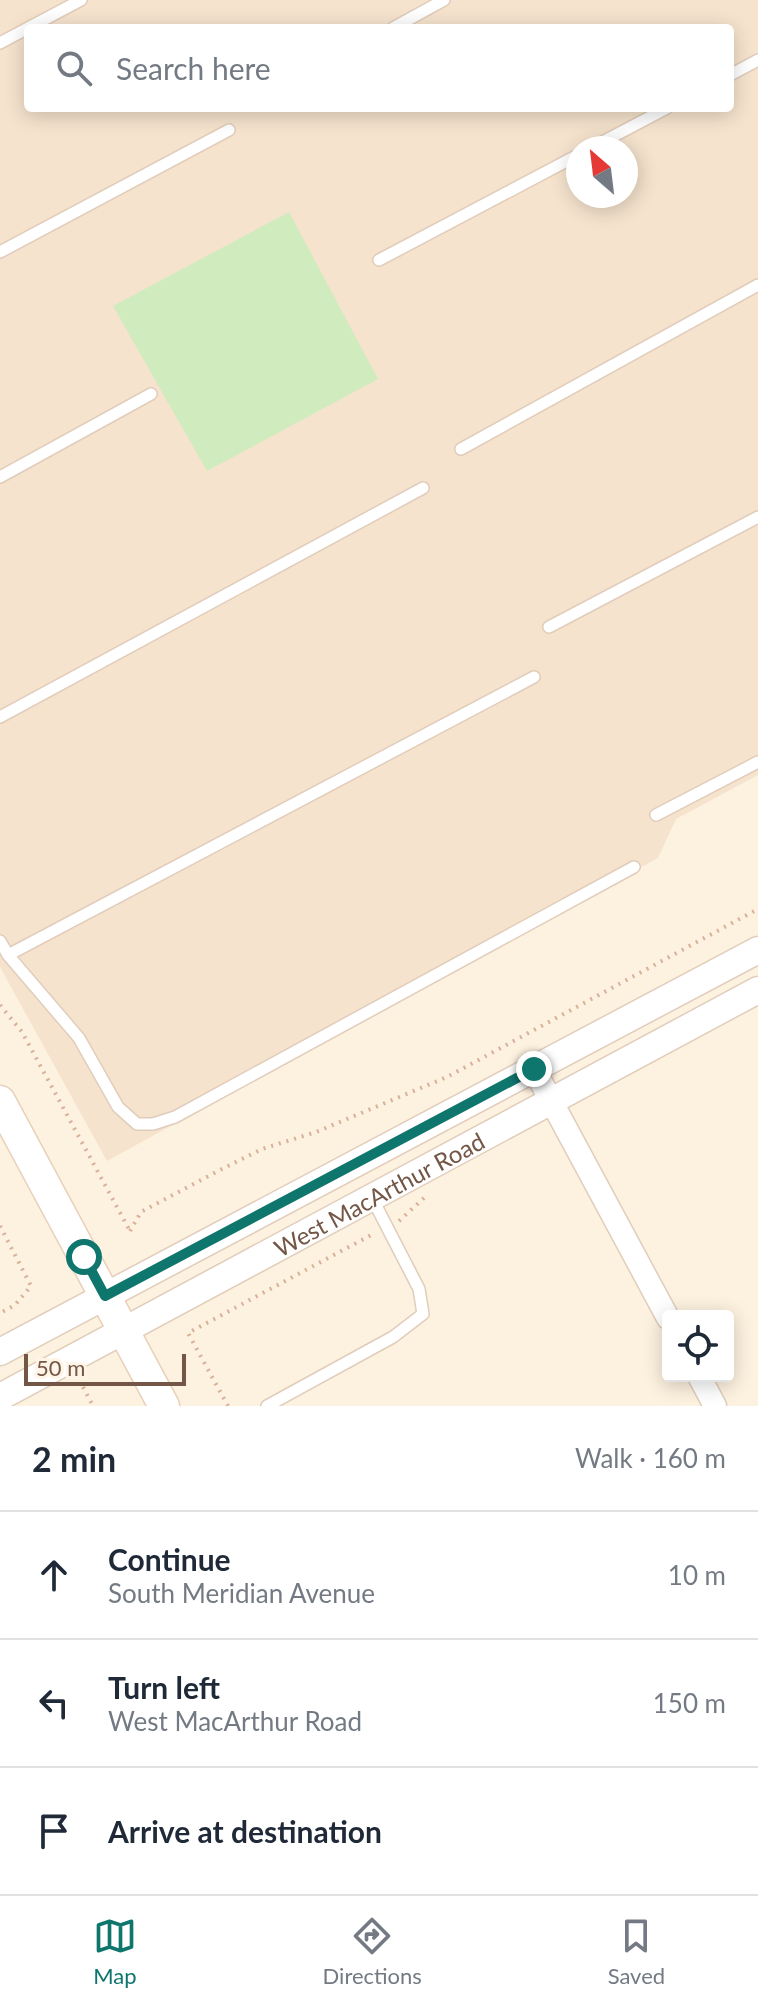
<!DOCTYPE html>
<meta charset="utf-8">
<style>
body{margin:0;font-family:Lato,sans-serif;background:#f2f2f3;color:#1f2937}
.controls{position:absolute;right:24px;bottom:24px;display:grid;overflow:hidden;border-radius:8px;box-shadow:0 4px 20px #0003}
.controls button{width:72px;height:72px;display:grid;place-items:center;padding:0;border:0;border-bottom:2px solid #e0e1e3;background:#fff;color:#1f2937;font:40px sans-serif}
.compass{position:absolute;left:566px;top:136px;width:72px;height:72px;border-radius:50%;background:#fff;box-shadow:0 4px 20px #0003;rotate:332deg}
.scale{position:absolute;left:24px;bottom:20px;width:162px;box-sizing:border-box;padding-left:8px;border:4px solid #745646;border-top:0;font-size:22px;line-height:28px;white-space:nowrap;color:#745646;-webkit-text-stroke:6px #fff5e6;paint-order:stroke}
.stop{position:absolute;width:24px;height:24px;margin:-18px;border:6px solid #0f766e;border-radius:50%;background:#fff}
.stop.end{background:#0f766e;border-color:#fff;box-shadow:0 2px 8px #0008}
.list{margin:0;padding:0;list-style:none}
h2{display:flex;justify-content:space-between;align-items:center;height:104px;margin:0;padding:0 32px;font-size:34px}
h2 small{font-size:26px;font-weight:400;color:#747a83}
.list li{display:grid;grid-template-columns:52px 1fr auto;gap:24px;align-items:center;box-sizing:border-box;height:128px;padding:0 32px;border-top:2px solid #e0e1e3}
.list b{display:block;font-size:30px;white-space:nowrap}
.list p{margin:0;font-size:26px;white-space:nowrap;color:#747a83}
.list em{font-size:26px;font-style:normal;color:#747a83}
.icon{flex:none;width:44px;height:44px;fill:none;stroke:currentColor;stroke-width:2;stroke-linecap:round;stroke-linejoin:round}
.map{position:relative;flex:none;width:758px;height:1406px;overflow:hidden}
.search{position:absolute;background:#fff;box-shadow:0 4px 20px #0003;left:24px;right:24px;top:24px;height:88px;display:flex;align-items:center;gap:20px;box-sizing:border-box;padding:0 28px;border-radius:8px;color:#747a83;font-size:30px}
.sheet{height:488px;background:#fff}
nav{display:flex;justify-content:space-around;align-items:center;box-sizing:border-box;height:112px;border-top:2px solid #e0e1e3;background:#fff;font-size:22px;color:#747a83}
nav a{display:grid;justify-items:center;gap:4px}
nav .on{color:#0f766e}
.map>svg:first-child{display:block}
</style>
<div class="map">
<svg width="758" height="1406" viewBox="0 0 758 1406">
<rect width="100%" height="100%" fill="#fdf1df"/>
<path fill="#f5e3cd" fill-rule="evenodd" d="M 0,0 L 758,0 L 758,775 L 676,819 L 658,858 L 107,1161 L 0,967 ZM 28,28 L 730,28 L 730,108 L 28,108 ZM 578,148 L 626,148 L 626,196 L 578,196 Z"/>
<path fill="#d0ebbd" d="M 289,212 L 378,379 L 207,471 L 113,306 Z"/>
<g fill="none" stroke-linecap="round" stroke-linejoin="round">
<defs>
<path id="service" d="M 393,28 L 444,0
M 0,43 L 81,0
M 730,75 L 758,60
M 591,148 L 667,108
M 0,252 L 229,130
M 379,260 L 578,155
M 461,449 L 758,285
M 0,477 L 151,394
M 549,627 L 758,517
M 0,717 L 423,488
M 656,815 L 758,762
M 0,941 L 8,955 L 79,1038 L 118,1107 L 137,1124 L 153,1124 L 175,1117 L 634,867
M 8,955 L 534,677
M 267,1406 L 393,1337 L 423,1314 L 419,1289 L 372,1198"/>
<path id="minor" d="M 534,1069 L 668,1318
M 699,1376 L 715,1406"/>
<g id="tertiary">
<path d="M 0,1352 L 758,950"/>
<path id="s1" d="M 0,1397 L 758,990"/>
</g>
<path id="secondary" d="M 0,1101 L 164,1406"/>
</defs>
<use href="#service" stroke="#e1cdbb" stroke-width="14"/>
<use href="#minor" stroke="#e1cdbb" stroke-width="25"/>
<use href="#tertiary" stroke="#e1cdbb" stroke-width="29"/>
<use href="#secondary" stroke="#e8d0ba" stroke-width="33"/>
<path stroke="#d8b199" stroke-width="4" stroke-dasharray="2 6" stroke-linecap="butt" d="M 0,1005 L 22,1032 L 130,1231
M 399,1221 L 425,1197
M 0,1226 L 31,1286 L 15,1305 L 0,1313
M 130,1231 L 141,1212 L 216,1172 L 262,1149 L 316,1132 L 447,1077 L 758,909
M 83,1387 L 93,1406
M 228,1406 L 188,1333 L 373,1234"/>
<use href="#service" stroke="#fff" stroke-width="11"/>
<use href="#minor" stroke="#fff" stroke-width="22"/>
<use href="#tertiary" stroke="#fff" stroke-width="26"/>
<use href="#secondary" stroke="#fff" stroke-width="30"/>
</g>
<g fill="none" stroke-linecap="round" stroke-linejoin="round">
<path stroke="#0f766e" stroke-width="10" d="M 84,1257 L 105,1296 L 534,1069"/>
</g>
<g text-anchor="middle" dominant-baseline="central" stroke-width="6" stroke-linejoin="round" paint-order="stroke">
<g font-size="24" fill="#745646" stroke="#fff5e6">
<text stroke="none"><textPath href="#s1" startOffset="430">West MacArthur Road</textPath></text>
</g>
</g>
</svg>
<div class="controls">
<button><svg class="icon" aria-label="locate" viewBox="0 0 24 24"><circle cx="12" cy="12" r="6"/><path d="M12 2v4M12 18v4M2 12h4M18 12h4"/></svg></button>
</div>
<svg class="compass" viewBox="-18 -18 36 36"><path d="M0-13l5 13h-10z" fill="#e53935"/><path d="M0 13l5-13h-10z" fill="#747a83"/></svg>
<div class="scale">50 m</div>
<div class="stop" style="left:84px;top:1257px"></div>
<div class="stop end" style="left:534px;top:1069px"></div>
<div class="search"><svg class="icon" aria-label="search" viewBox="0 0 24 24"><circle cx="10" cy="10" r="6"/><path d="M15 15l6 6"/></svg>Search here</div>
</div>
<section class="sheet">
<h2>2 min<small>Walk · 160 m</small></h2>
<ul class="list">
<li><svg class="icon" aria-label="ahead" viewBox="0 0 24 24"><path d="M12 20V5M6 11l6-6 6 6"/></svg><div><b>Continue</b><p>South Meridian Avenue</p></div><em>10 m</em></li>
<li><svg class="icon" aria-label="left" viewBox="0 0 24 24"><path d="M17 20v-9H6M10 6l-5 5 5 5"/></svg><div><b>Turn left</b><p>West MacArthur Road</p></div><em>150 m</em></li>
<li><svg class="icon" aria-label="arrive" viewBox="0 0 24 24"><path d="M6 21V4h12l-3 4 3 4H6"/></svg><div><b>Arrive at destination</b></div></li>
</ul>
</section>
<nav>
<a class="on"><svg class="icon" aria-label="map" viewBox="0 0 24 24"><path d="M3 6l6-2 6 2 6-2v14l-6 2-6-2-6 2zM9 4v14M15 6v14"/></svg>Map</a>
<a><svg class="icon" aria-label="directions" viewBox="0 0 24 24"><path d="M12 3l9 9-9 9-9-9zM9 14v-3h6M13 9l2 2-2 2"/></svg>Directions</a>
<a><svg class="icon" aria-label="saved" viewBox="0 0 24 24"><path d="M7 4h10v16l-5-4-5 4z"/></svg>Saved</a>
</nav>
